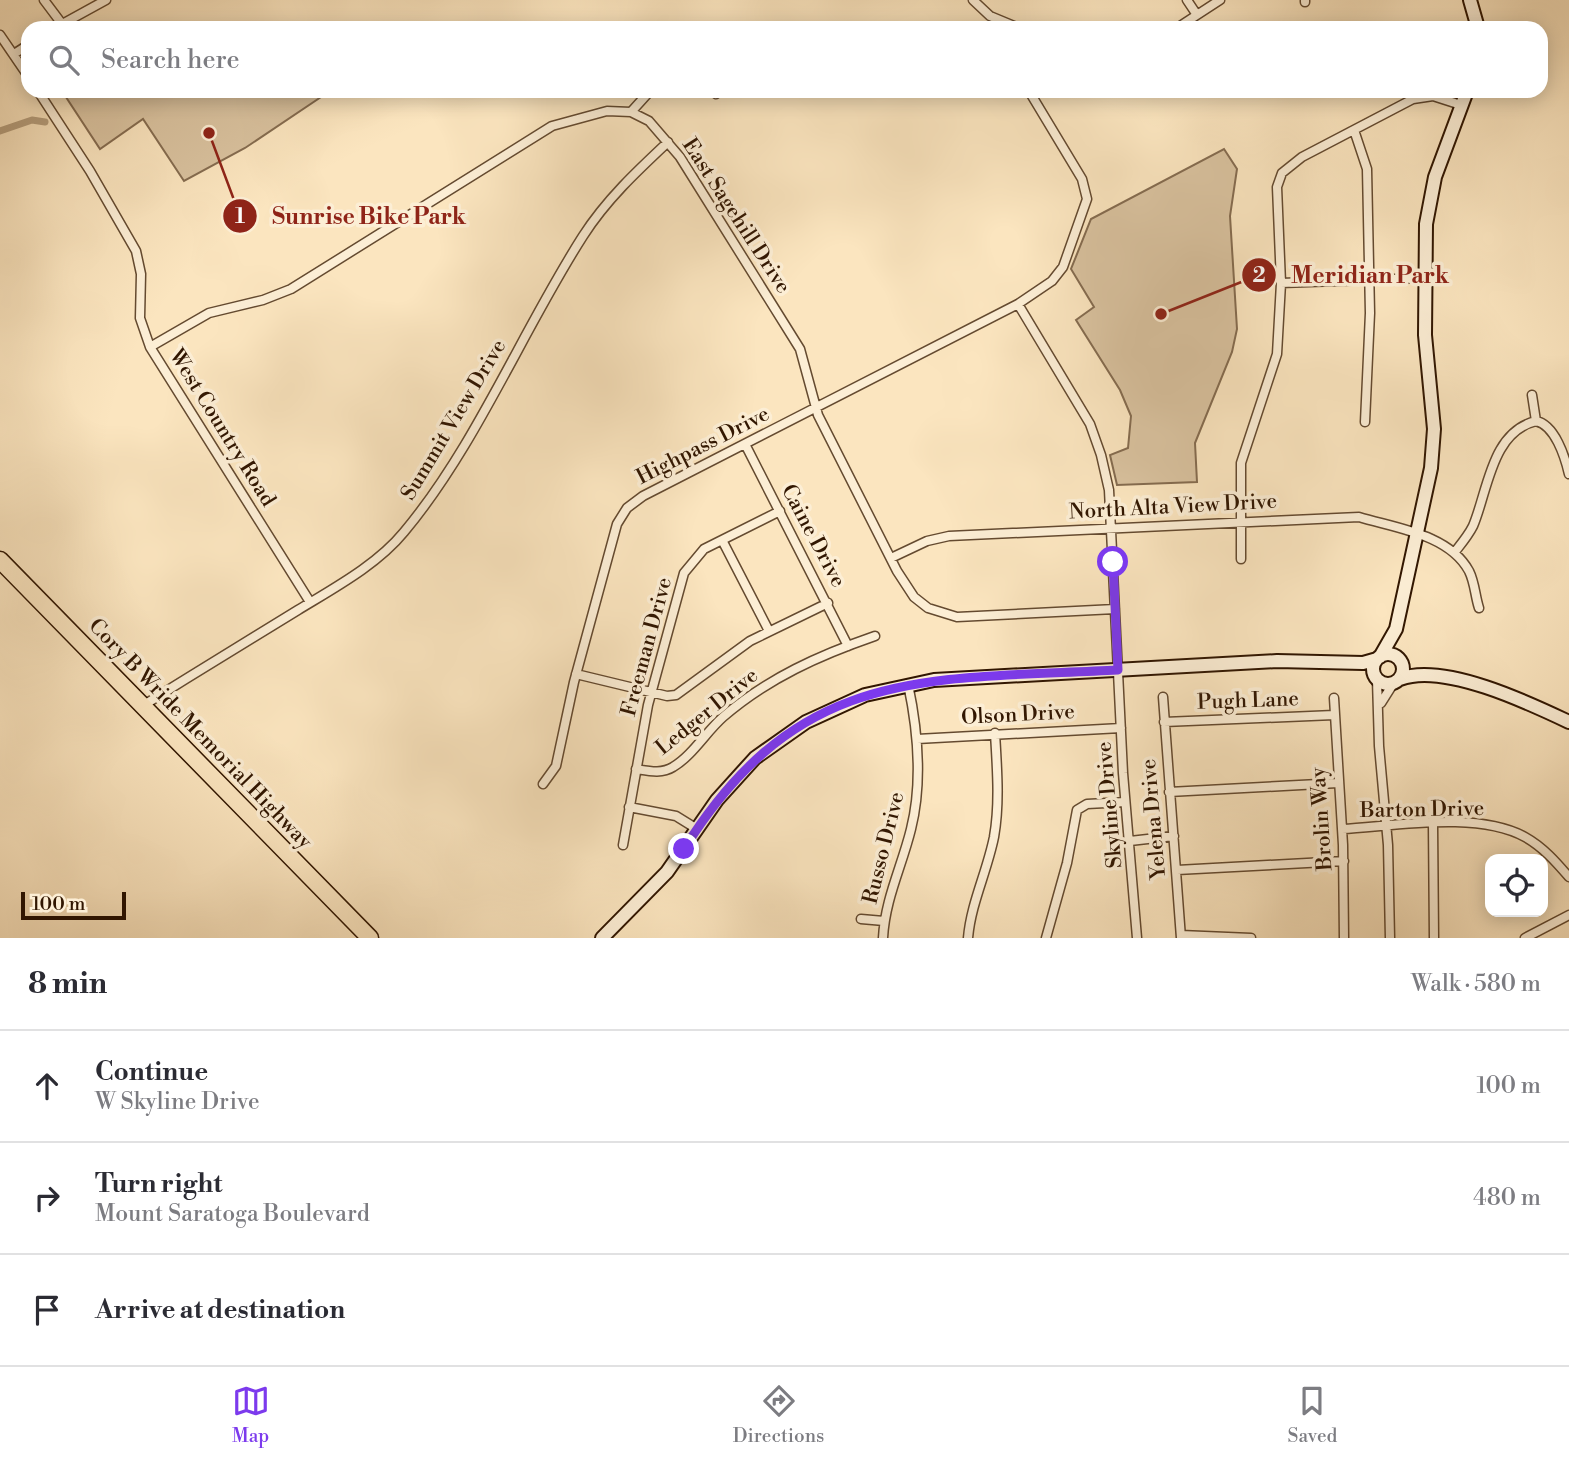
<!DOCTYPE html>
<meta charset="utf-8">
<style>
body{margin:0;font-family:"Libre Bodoni",serif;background:#f7f7f7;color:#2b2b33}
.controls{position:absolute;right:21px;bottom:21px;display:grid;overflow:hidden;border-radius:14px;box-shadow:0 4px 18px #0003}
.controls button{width:63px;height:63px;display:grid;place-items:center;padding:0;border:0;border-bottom:2px solid #e1e1e2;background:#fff;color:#2b2b33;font:35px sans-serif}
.scale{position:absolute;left:21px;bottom:18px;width:105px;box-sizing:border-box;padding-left:7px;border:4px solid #311601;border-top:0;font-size:19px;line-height:24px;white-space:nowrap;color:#311601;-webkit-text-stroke:5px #fceed5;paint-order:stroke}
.stop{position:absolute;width:21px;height:21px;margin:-16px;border:5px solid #7c3aed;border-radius:50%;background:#fff}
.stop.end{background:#7c3aed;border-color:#fff;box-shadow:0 2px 7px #0008}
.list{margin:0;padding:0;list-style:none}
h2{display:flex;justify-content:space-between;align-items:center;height:91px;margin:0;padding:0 28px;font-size:30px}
h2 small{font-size:23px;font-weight:400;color:#7c7c81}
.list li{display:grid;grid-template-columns:46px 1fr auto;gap:21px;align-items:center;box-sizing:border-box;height:112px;padding:0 28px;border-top:2px solid #e1e1e2}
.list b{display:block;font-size:26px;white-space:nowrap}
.list p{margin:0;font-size:23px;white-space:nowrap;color:#7c7c81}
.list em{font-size:23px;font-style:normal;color:#7c7c81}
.icon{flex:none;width:38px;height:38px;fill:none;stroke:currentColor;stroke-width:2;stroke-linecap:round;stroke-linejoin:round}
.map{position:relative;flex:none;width:1569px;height:938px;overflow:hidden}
.search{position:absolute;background:#fff;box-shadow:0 4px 18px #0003;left:21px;right:21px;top:21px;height:77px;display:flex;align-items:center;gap:18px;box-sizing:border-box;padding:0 24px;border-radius:21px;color:#7c7c81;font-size:26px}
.sheet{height:427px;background:#fff}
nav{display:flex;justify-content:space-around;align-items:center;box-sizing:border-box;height:98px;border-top:2px solid #e1e1e2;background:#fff;font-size:19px;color:#7c7c81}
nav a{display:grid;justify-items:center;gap:4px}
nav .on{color:#7c3aed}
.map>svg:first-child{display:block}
</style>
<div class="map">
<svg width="1569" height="938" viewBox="0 0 1569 938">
<rect width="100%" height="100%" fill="#fbe5bf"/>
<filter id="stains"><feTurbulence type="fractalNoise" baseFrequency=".00286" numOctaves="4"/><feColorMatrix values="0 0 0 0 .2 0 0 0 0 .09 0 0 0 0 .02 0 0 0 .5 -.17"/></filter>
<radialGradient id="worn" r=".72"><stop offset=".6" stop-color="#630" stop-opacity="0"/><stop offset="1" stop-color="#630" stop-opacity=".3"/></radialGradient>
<path fill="#d9c29f" stroke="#856c50" stroke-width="2" d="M 330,91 L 245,148 L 184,181 L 143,119 L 100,149 L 62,91 Z
M 1224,149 L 1237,169 L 1230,216 L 1237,329 L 1232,352 L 1195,443 L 1197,482 L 1117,485 L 1110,455 L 1128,448 L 1131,416 L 1120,390 L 1076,320 L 1094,307 L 1071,269 L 1091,219 Z"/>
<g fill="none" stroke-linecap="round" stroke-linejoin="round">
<path stroke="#b69f7e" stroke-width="7" d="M 0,131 L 32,120 L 45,122"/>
<defs>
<path id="street" d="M 44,0 L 62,24
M 973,0 L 990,16 L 1019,28
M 1187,0 L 1197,15
M 1305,0 L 1305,2
M 55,28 L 106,0
M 1177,28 L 1220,0
M 0,35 L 28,76
M 14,54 L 28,45
M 38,91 L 90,171 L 136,251 L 141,274 L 140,318 L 150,347 L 310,602
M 714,91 L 716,94
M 631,112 L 650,91
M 1354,130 L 1367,169 L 1370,313 L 1365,422
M 1281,283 L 1424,278
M 1018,304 L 1090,424 L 1101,455 L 1109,490 L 1123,773 L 1137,938
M 150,347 L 209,313 L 263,300 L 291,289 L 552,126 L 607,111 L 631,112 L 649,121 L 680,157 L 800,349 L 818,415 L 897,571 L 914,597 L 928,608 L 957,617 L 1115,609
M 1532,395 L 1536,421
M 1536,421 C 1555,425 1565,457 1569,474
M 745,444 L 848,646
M 722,540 L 769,631
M 1454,553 C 1461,544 1468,536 1473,526 C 1488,491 1491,432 1536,421
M 891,558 L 927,541 L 949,536 L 1359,517 C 1395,528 1449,534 1469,571 C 1475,583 1475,596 1479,608
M 1241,559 L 1241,463 L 1277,354 L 1281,283 L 1277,187 L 1282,173 L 1302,157 L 1413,99 L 1433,96 L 1461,105
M 576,674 L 667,696 L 676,695 L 750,641 L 828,603
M 1377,680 L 1379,746 L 1388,845 L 1390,938
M 1163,697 L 1181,938
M 1334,698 L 1343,845 L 1344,938
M 1381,703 L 1393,684
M 144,705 C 195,673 246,642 298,610 C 334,588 377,565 404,532 C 476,446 522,331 583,236 C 606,200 637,171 668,142
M 1164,722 L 1334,715
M 917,739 L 1121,728
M 636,769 C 649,771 662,774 673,767 C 692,756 706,732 723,717 C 768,678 820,655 875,636
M 543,784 L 556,766 L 574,682 L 617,524 L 627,508 L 643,496 L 1018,304 L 1052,281 L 1063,267 L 1087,199 L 1082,179 L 1029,91
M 1169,792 L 1338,783
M 629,807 L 676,816 L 697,829
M 1433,824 L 1434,938
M 1342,829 C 1396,826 1477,811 1525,837 C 1543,847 1556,862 1569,877
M 1130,841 L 1174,836
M 623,845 L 648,705 L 684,573 L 704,549 L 780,511
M 1177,870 L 1344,861
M 861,919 L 884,921
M 1181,935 L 1251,938
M 883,938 C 885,899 902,866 911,829 C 923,781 918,731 908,684
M 968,938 C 971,903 987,872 994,837 C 1000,803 997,768 995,733
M 1046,938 L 1067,863 L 1077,810 L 1087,804 L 1125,802
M 1525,938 L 1569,915"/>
<path id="secondary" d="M 1470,0 L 1478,28
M1373 669a15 15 0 1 1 30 0a15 15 0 1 1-30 0Z
M 1380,657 L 1396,629 L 1431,468 L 1434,429 L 1425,335 L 1426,224 L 1435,177 L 1467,91
M 1400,679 C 1443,662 1529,703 1569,722
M 602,938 L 667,872 L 717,800 L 755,758 L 806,722 L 865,695 L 934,680 L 1277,661 L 1363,663 L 1377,659"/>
<path id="highway" d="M 0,560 L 370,938"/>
</defs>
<use href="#street" stroke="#644a30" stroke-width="11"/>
<use href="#secondary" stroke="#311601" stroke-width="16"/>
<use href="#highway" stroke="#311601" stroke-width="19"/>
<use href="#street" stroke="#fceed5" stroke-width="8"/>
<use href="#secondary" stroke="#fceed5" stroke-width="12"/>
<use href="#highway" stroke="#fbe5bf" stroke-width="16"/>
</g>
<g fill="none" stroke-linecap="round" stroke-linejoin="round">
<path stroke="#7c3aed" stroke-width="9" d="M 684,849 C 799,665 925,680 1118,670 L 1113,562"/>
</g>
<g text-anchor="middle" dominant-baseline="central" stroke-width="7" stroke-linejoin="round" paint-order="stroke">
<g font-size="21" fill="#311601" stroke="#fceed5">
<text transform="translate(736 216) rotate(57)">East Sagehill Drive</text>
<text transform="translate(454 420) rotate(-59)">Summit View Drive</text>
<text transform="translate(222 428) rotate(58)">West Country Road</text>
<text transform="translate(703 446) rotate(-27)">Highpass Drive</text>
<text transform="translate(1173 507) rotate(-3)">North Alta View Drive</text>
<text transform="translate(813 536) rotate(62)">Caine Drive</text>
<text transform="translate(647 647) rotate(-75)">Freeman Drive</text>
<text transform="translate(1248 701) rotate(-2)">Pugh Lane</text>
<text transform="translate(707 712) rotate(-39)">Ledger Drive</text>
<text transform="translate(1018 715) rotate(-3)">Olson Drive</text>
<text transform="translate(200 734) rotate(46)">Cory B Wride Memorial Highway</text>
<text transform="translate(1110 805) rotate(-95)">Skyline Drive</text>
<text transform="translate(1422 810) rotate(-1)">Barton Drive</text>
<text transform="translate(1154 819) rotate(-95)">Yelena Drive</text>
<text transform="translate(1322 819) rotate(-94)">Brolin Way</text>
<text transform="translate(884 848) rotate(-76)">Russo Drive</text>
</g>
</g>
<path fill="none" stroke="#8f2418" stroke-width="2.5" d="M209 133L240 216M1161 314L1259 275"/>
<g fill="#8f2418" stroke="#fceed5" stroke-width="2.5">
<circle cx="209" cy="133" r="7"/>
<circle cx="1161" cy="314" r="7"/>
<circle cx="240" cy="216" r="18"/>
<circle cx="1259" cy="275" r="18"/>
</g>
<g font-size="21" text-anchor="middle" font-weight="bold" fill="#fff">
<text x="240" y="223">1</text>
<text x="1259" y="282">2</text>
</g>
<g font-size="23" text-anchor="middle" font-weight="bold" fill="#8f2418" stroke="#fceed5" stroke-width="7" stroke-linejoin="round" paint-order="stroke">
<text x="369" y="224">Sunrise Bike Park</text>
<text x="1370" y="283">Meridian Park</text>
</g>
<rect width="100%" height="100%" filter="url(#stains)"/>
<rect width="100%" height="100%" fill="url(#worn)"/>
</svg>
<div class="controls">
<button><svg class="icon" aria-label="locate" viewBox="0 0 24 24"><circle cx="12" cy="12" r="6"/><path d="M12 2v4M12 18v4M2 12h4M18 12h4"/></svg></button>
</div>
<div class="scale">100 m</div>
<div class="stop" style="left:1113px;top:562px"></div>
<div class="stop end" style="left:684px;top:849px"></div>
<div class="search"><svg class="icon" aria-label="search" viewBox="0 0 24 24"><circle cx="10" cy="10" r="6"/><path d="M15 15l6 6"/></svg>Search here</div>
</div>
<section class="sheet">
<h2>8 min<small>Walk · 580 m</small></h2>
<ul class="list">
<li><svg class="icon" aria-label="ahead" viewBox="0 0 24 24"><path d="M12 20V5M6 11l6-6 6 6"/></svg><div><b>Continue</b><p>W Skyline Drive</p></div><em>100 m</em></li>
<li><svg class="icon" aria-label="right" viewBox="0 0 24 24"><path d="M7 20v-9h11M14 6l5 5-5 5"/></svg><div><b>Turn right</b><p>Mount Saratoga Boulevard</p></div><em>480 m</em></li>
<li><svg class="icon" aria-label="arrive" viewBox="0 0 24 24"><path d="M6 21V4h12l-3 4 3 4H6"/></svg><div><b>Arrive at destination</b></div></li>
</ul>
</section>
<nav>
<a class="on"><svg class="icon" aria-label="map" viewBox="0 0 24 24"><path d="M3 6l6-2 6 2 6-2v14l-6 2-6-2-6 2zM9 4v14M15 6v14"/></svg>Map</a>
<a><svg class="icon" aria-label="directions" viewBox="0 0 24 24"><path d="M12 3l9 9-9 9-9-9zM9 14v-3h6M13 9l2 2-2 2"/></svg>Directions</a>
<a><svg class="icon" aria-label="saved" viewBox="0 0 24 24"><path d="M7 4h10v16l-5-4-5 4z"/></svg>Saved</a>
</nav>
